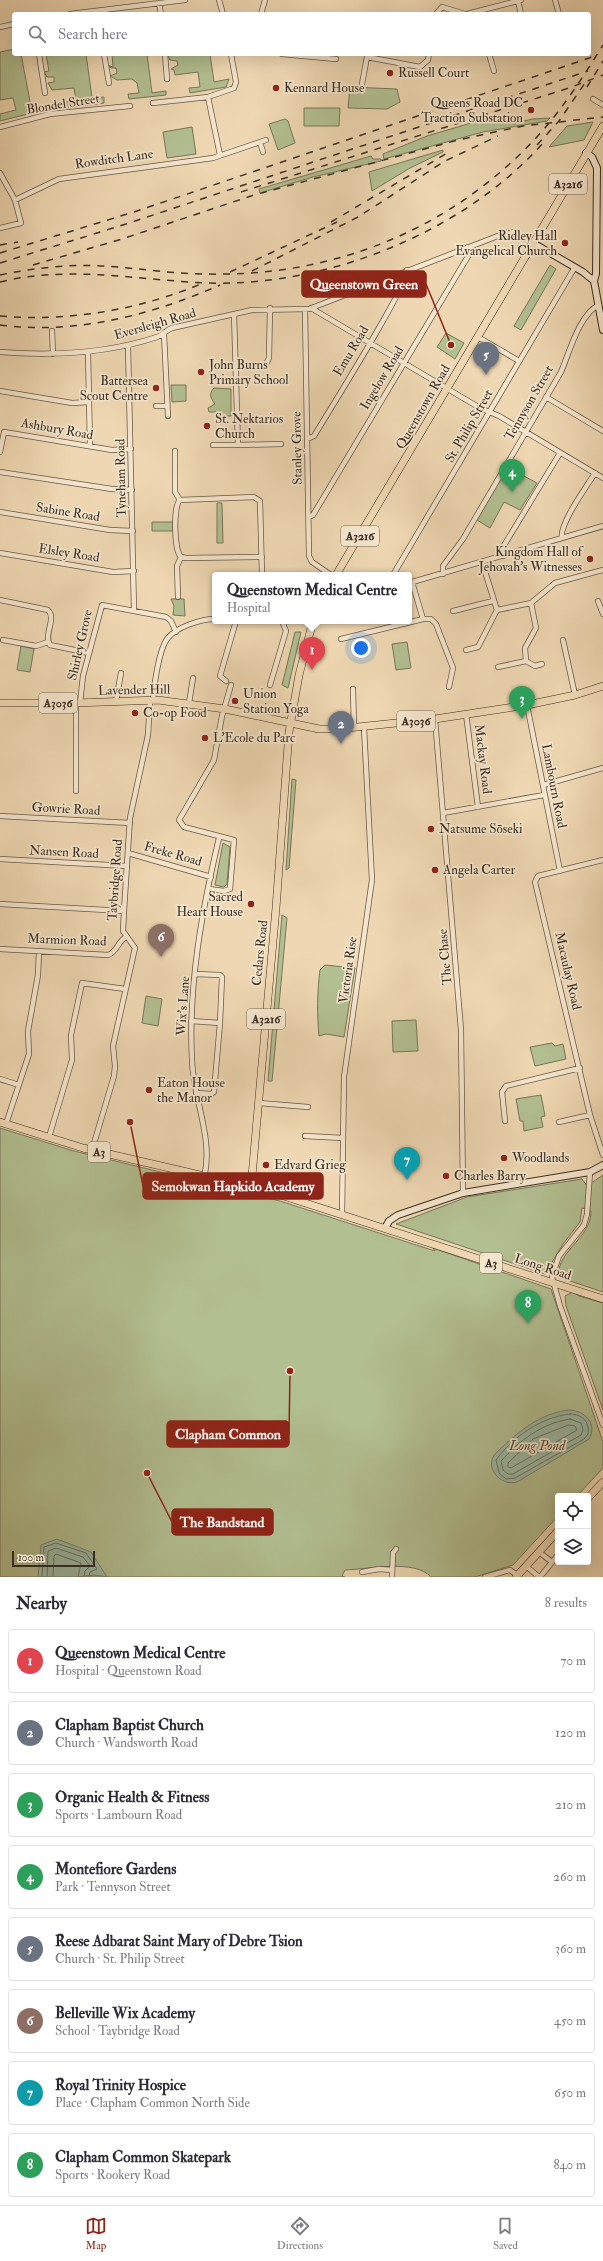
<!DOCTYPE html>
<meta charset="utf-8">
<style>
body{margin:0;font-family:"IM FELL Double Pica",serif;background:#f2f2f3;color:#2b2b33}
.controls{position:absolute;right:12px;bottom:12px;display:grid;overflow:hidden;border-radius:4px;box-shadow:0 4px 16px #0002}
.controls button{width:36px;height:36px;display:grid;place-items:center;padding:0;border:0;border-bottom:1px solid #e1e1e2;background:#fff;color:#2b2b33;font:20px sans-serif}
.scale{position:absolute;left:12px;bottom:10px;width:83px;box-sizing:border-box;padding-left:4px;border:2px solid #3d2e23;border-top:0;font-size:11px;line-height:14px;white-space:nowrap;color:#3d2e23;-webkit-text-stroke:3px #f4e5cd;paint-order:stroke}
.you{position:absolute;left:361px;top:648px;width:14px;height:14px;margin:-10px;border:3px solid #fff;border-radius:50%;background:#1a73e8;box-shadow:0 0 0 6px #1a73e833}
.badge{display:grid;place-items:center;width:26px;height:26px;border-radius:50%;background:#8f2418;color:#fff;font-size:13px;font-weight:700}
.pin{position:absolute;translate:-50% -33px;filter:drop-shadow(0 1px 2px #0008)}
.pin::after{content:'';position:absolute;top:21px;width:14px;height:12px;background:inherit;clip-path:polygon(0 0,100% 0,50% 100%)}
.popup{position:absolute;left:212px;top:572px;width:200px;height:52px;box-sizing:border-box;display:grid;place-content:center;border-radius:4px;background:#fff;filter:drop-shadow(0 1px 3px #0005);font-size:13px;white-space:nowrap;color:#7c7c81}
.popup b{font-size:15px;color:#2b2b33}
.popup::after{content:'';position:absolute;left:50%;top:100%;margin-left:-8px;border:8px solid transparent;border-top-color:#fff}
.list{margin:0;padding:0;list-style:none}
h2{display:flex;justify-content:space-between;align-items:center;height:52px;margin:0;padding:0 16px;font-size:17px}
h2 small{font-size:13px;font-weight:400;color:#7c7c81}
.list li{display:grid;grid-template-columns:26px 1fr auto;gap:12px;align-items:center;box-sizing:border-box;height:64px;margin:0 8px 8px;padding:0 8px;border:1px solid #e1e1e2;border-radius:4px}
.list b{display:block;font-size:15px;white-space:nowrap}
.list p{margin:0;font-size:13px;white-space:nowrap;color:#7c7c81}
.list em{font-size:13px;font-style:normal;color:#7c7c81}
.icon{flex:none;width:22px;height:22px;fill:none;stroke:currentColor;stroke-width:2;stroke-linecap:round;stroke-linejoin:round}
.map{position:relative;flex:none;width:603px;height:1577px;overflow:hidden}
.search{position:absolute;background:#fff;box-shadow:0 4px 16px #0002;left:12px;right:12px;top:12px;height:44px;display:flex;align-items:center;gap:10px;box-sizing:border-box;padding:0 14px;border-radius:4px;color:#7c7c81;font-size:15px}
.sheet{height:628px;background:#fff}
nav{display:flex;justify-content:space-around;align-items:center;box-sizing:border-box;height:56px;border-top:1px solid #e1e1e2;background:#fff;font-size:11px;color:#7c7c81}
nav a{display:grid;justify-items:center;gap:2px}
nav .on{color:#8f2418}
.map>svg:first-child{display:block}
</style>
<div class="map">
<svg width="603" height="1577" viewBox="0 0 603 1577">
<rect width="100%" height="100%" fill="#eed7b2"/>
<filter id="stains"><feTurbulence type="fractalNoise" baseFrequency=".005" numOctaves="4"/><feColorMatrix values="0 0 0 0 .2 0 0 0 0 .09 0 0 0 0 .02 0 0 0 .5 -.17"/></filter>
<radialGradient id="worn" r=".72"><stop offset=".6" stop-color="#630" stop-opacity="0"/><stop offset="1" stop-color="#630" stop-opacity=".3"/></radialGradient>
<path fill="#b2bf91" stroke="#78765a" d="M 14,49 L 14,54 L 21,54 L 31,107 L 43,107 L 44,110 L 0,121 L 0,114 L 16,110 L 13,98 L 0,100 L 0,52 Z
M 46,54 L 86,54 L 92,98 L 104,97 L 104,103 L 66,108 L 65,102 L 76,100 L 74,88 L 52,90 L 48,83 L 54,82 L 54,77 L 47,77 L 44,72 L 49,71 Z
M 112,54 L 147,54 L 152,93 L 166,91 L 166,95 L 129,99 L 128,94 L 139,93 L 137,83 L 132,79 L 117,80 L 110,76 L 117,73 L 116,68 L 111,68 L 107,65 L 113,67 Z
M 175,54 L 210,54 L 214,82 L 229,79 L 226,87 L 190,93 L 189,88 L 200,87 L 198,72 L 175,75 L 174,70 L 171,69 L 178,65 L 177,61 L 170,60 L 168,56 Z
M 350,87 L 397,89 L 400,102 L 387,109 L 348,108 Z
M 304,108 L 340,108 L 339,126 L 304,126 Z
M 488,118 L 491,122 L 508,119 L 513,124 L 532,119 L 550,118 L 547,121 L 483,132 L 384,159 L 383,154 L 427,136 Z
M 285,119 L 288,121 L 295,143 L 278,150 L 269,124 Z
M 593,122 L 584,140 L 549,147 L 567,126 Z
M 192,127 L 196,154 L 167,158 L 163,132 Z
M 443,150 L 443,152 L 410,168 L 372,191 L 369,172 Z
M 371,156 L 373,159 L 381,159 L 381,161 L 313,177 L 260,193 L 259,189 Z
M 550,265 L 556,269 L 521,330 L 514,326 Z
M 446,333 L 464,343 L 455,359 L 437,347 Z
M 171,385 L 186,385 L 186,401 L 172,402 Z
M 214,388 L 231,389 L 231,416 L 217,416 L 217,412 L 209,412 L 208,408 L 215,404 C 211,399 208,394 214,388 Z
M 507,467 L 537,483 L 520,510 L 504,502 L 490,528 L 477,520 Z
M 217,503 L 222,503 L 223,543 L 217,543 Z
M 152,522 L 173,522 L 173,531 L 152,531 Z
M 171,599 L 184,599 L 185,616 L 173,615 L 174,606 Z
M 295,632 L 301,632 L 288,688 L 282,685 Z
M 407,642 L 411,668 L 396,670 L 392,644 Z
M 21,646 L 34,649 L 30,672 L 17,670 Z
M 292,779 L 296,780 L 289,868 L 286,870 Z
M 223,843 L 230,847 L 227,884 L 224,887 L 215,885 Z
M 282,915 L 287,918 L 272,1081 L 268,1081 Z
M 325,965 L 355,968 L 344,1037 L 326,1034 L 319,1036 C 317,1014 317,993 320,970 Z
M 146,996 L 162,999 L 158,1026 L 142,1023 Z
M 416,1020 L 418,1051 L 393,1052 L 392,1021 Z
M 552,1043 L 555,1046 L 563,1044 L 566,1059 L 535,1066 L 530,1047 Z
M 541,1095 L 545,1116 L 541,1117 L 543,1127 L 524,1131 L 523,1121 L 520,1121 L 516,1099 Z
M 0,1128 L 74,1151 L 280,1201 L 435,1251 L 433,1248 L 551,1289 L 603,1442 L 603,1468 L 577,1496 L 558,1496 L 558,1516 L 513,1565 L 475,1577 L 431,1577 C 415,1559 369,1569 345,1570 L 342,1576 L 345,1577 L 0,1577 Z
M 603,1175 L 603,1292 L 558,1277 C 558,1249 591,1239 591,1211 L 582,1208 L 580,1222 L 563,1244 L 545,1274 L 396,1224 L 467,1197 L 582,1179 L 587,1186 Z
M 573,1292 L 579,1296 L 603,1303 L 603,1410 L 566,1306 L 565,1296 Z"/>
<path fill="#9bbaa6" stroke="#758272" d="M 570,1410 C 585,1411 598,1424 589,1439 L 517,1482 C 501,1487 483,1467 496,1453 C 517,1433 539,1413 570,1410 Z
M 57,1539 L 91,1552 L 107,1577 L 94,1575 L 77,1577 L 38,1577 L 41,1545 Z"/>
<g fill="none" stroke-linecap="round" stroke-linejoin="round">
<path stroke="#6c7464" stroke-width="1" d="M 570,1414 C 582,1414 590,1422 588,1434 L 584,1439 L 515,1478 L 506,1479 L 499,1473 L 496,1460 C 513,1437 541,1417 570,1414 Z
M 570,1419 L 581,1423 L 583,1430 L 581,1435 L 513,1474 L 508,1474 L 503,1470 L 501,1461 C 519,1441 542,1423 570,1419 Z
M 569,1425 L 575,1426 L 577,1430 L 511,1468 L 508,1467 L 508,1463 L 533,1439 Z
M 42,1577 L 44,1547 L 56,1543 L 86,1553 L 97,1569 L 90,1572 L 89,1577
M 47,1577 L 48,1551 L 56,1548 L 83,1557 L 90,1566 L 85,1571 L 84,1577
M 53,1577 L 54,1556 L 56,1554 L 81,1563 L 78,1577"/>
<defs>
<path id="minor" d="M 219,0 L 223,14
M 555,0 L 559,14
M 518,1 L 521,14
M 159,3 L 161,14
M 70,14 L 185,0
M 261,14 L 265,0
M 436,14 L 442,7 L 465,14
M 467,14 L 521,0
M 0,27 L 14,24
M 39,54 L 45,93
M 104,54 L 109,83
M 165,54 L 167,79
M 282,54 L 336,59
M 489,54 L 494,71
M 362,84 L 367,57 L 420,67 L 428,60 L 429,54
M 208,97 L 220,155
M 593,99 L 603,105
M 153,103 L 208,97 L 234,88 L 236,82 L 231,54
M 0,127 L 50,114 L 130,106
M 260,142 L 263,152
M 0,173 L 15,200 L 21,223 L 0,228
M 15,200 L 59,179 L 213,158 L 266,140
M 311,308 L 480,408 L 499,416 L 603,478
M 305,309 L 309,556 L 312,562 L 331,575
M 234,314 L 238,445 L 281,444
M 52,331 L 53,354
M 164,334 L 168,416
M 478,337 L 519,361
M 128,346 L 134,611
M 0,352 C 53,356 106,354 157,337 C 163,335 166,330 172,328 L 252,310 L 309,309 L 508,232 L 513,232 L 533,243
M 88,352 L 90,446
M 266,364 L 269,358 L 270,308
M 0,391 L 72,403 L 89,402
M 546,397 L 603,431
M 156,406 L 167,406
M 307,439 L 314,436 C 326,416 410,282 407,270
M 213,445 L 238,445
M 175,451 L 175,492 L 180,500
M 0,452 L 4,432 L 112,450 L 131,449
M 0,472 L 112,489 L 132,490
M 0,512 L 110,530 L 133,531
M 309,517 L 313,515 L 470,253 L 468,247
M 562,538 C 559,524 587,486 595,473
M 0,553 L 113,572 L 134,571
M 503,556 L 503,547 L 560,453
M 181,557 C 174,551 173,506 180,500 L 254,497 L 260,501 L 262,575
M 181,557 L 186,558 L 262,557
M 482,562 L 497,610 L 531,603 L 536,628 L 525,648 L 526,661 L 498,667
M 443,574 L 443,566 L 463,539 L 561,372 C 569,354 579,314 599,305
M 393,575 L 575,267
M 409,583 L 603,526
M 178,597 L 177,566 L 181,557
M 0,600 L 48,610 C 57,619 43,634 50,645 L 89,653
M 598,601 L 603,614
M 531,603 L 555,583 L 603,570
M 453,611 L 493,601
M 423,619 L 431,619 L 436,624 L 453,668 L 449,687
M 341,639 L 423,619 L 412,582
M 3,640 L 36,646 L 48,642
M 563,640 L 575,695
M 466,650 L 478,647 L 497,610
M 526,661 L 535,666 L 542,664
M 226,681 L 220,676 L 236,621
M 270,685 L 286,631 L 282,621
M 353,689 L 354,728
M 153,699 C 154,685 159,650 167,639 C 176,627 201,619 215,619
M 116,701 L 121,673
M 80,703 L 83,676 L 102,605 L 166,617 L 171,621 L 176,632
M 189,703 L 193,678
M 527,705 L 560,871
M 466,714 L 478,807
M 435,719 L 461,1030 L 463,1193
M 543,785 L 603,768
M 76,791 L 76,703
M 443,813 L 544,795
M 0,816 L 130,823
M 128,853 L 211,877
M 0,859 L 127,866
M 603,860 L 538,876 L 535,882 L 590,1115 L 603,1155
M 209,889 L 224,891 L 230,889 L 234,840 L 184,827 L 179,820 L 214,760 L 222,716 L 231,685
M 0,904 L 124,911
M 0,949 L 108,955 C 117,952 118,941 126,937
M 196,974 L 220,975 L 222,977 L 220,1023
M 191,1021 L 220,1023 L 214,1092 L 211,1094 L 196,1093
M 0,1079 L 19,1085
M 259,1103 L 308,1107
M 505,1121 L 502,1092 L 506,1086 L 580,1068
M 559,1122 L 590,1115
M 6,1124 L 29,1054 L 28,1031 L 38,975 L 39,951
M 305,1136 L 343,1138
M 49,1137 L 72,1060 L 71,1035 L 82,983 L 125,989
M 92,1150 L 114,1076 L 115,1066 L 113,1046 L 135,948 L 123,931 L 124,911 L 130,818 L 148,735 L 150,700
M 590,1172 L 587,1214 L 584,1225 L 559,1256 L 552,1277 L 560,1306 L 603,1425
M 204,1177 C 214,1140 193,1098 192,1060 C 188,986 202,910 219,838
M 342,1215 L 344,1077 L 372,880 L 364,728
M 539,1552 L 552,1562
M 526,1566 L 539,1577
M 362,1572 L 379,1569 L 392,1570
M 392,1577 L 393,1553 L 396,1549
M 485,1577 L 510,1570 L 517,1575
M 540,1577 L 558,1555"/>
<path id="secondary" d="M 586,153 L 592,157 L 597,168 L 596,274 L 594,281 L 603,330
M 533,243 L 583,272 L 594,281
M 385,1228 L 389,1221 L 398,1215 L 463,1193 L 590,1172 L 603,1165"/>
<path id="primary" d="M 336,575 L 603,126
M 0,703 L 76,703 L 158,700 L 225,709 L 319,729 L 338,729 L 435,719 L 527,705 L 575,695 L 603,686
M 251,1187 L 276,908 L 289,732 L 299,675 L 313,621"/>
<path id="trunk" d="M 0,1122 L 83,1148 L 265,1190 L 603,1299
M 588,1498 L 603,1482
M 516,1577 L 558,1531"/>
</defs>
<use href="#minor" stroke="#695847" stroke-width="6"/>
<use href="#secondary" stroke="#3d2e23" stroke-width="8"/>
<use href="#primary" stroke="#3d2e23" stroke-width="8"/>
<use href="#trunk" stroke="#3d2e23" stroke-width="8"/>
<use href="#minor" stroke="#f4e5cd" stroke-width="4.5"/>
<use href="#secondary" stroke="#f4e5cd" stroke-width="6"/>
<use href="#primary" stroke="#eed7b2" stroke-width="7"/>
<use href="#trunk" stroke="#eed7b2" stroke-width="7"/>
<path stroke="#3d2e23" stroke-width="1.5" stroke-dasharray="7 7" stroke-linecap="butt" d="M 587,87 L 603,61
M 537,145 L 559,121 L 587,80
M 241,192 L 569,88 L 603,75
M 331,222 L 449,152
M 0,245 L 18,242
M 0,253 L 137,211 L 598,55
M 0,263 L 126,224 L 588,71
M 33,265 L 122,239 L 254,195 L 458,140 L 523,126 L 603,117
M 252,271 L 358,217 L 445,161 L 498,136
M 230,272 L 337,222
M 0,275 C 34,268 69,264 103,266 C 138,268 173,274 207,274 C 333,277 450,230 536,138 C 562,110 583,77 603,45
M 0,282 C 70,265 137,280 207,283 C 326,287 463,233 543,143
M 0,316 C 68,322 138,310 201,284
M 0,325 C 75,335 152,315 220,285"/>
</g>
<g fill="#8f2418" stroke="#f4e5cd" stroke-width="1.5">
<circle cx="390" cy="73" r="4"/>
<circle cx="276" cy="88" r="4"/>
<circle cx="531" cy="110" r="4"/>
<circle cx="565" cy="243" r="4"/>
<circle cx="201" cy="372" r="4"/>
<circle cx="156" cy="388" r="4"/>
<circle cx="207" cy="426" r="4"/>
<circle cx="590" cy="559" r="4"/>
<circle cx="235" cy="701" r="4"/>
<circle cx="135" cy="713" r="4"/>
<circle cx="205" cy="738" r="4"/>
<circle cx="431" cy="829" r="4"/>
<circle cx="435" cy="870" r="4"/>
<circle cx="251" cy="904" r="4"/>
<circle cx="149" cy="1090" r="4"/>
<circle cx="504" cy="1158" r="4"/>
<circle cx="266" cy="1165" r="4"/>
<circle cx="446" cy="1176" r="4"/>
</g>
<g text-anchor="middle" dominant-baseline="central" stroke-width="3.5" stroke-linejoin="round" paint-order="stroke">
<g fill="#f4e5cd" stroke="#746556" stroke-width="1">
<rect x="549" y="174" width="38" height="20" rx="3"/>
<rect x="341" y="526" width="38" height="20" rx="3"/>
<rect x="39" y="693" width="38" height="20" rx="3"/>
<rect x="397" y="711" width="38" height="20" rx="3"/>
<rect x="247" y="1009" width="38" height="20" rx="3"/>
<rect x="88" y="1142" width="22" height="20" rx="3"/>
<rect x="480" y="1253" width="22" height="20" rx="3"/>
</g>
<g font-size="12" font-weight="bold" fill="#3d2e23">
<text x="568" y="184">A3216</text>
<text x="360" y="536">A3216</text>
<text x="58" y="703">A3036</text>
<text x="416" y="721">A3036</text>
<text x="266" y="1019">A3216</text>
<text x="99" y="1152">A3</text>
<text x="491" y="1263">A3</text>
</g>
<g font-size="13" fill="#3d2e23" stroke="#f4e5cd" text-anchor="start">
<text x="398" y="73">Russell Court</text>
<text x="284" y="88">Kennard House</text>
<text x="523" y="103" text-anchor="end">Queens Road DC<tspan x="523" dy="15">Traction Substation</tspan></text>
<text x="557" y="236" text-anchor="end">Ridley Hall<tspan x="557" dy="15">Evangelical Church</tspan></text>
<text x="209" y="365">John Burns<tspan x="209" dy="15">Primary School</tspan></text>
<text x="148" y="381" text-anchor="end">Battersea<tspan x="148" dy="15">Scout Centre</tspan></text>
<text x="215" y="419">St. Nektarios<tspan x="215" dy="15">Church</tspan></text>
<text x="582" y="552" text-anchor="end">Kingdom Hall of<tspan x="582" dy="15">Jehovah's Witnesses</tspan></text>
<text x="243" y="694">Union<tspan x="243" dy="15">Station Yoga</tspan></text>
<text x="143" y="713">Co-op Food</text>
<text x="213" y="738">L'Ecole du Parc</text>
<text x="439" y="829">Natsume Sōseki</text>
<text x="443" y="870">Angela Carter</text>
<text x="243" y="897" text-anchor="end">Sacred<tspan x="243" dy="15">Heart House</tspan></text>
<text x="157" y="1083">Eaton House<tspan x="157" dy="15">the Manor</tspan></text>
<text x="512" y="1158">Woodlands</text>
<text x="274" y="1165">Edvard Grieg</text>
<text x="454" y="1176">Charles Barry</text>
</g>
<g font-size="13" fill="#3d2e23" stroke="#f4e5cd">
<text transform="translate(63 104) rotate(-9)">Blondel Street</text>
<text transform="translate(114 159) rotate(-8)">Rowditch Lane</text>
<text transform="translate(155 324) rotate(-16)">Eversleigh Road</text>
<text transform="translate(351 351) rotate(-59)">Emu Road</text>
<text transform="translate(382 378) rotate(-59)">Ingelow Road</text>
<text transform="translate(529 403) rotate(-60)">Tennyson Street</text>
<text transform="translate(423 407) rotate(-60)">Queenstown Road</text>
<text transform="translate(469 426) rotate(-60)">St. Philip Street</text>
<text transform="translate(57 429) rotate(10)">Ashbury Road</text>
<text transform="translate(297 448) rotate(-91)">Stanley Grove</text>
<text transform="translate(121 478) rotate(-91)">Tyneham Road</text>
<text transform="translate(68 512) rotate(9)">Sabine Road</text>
<text transform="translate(69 553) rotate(9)">Elsley Road</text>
<text transform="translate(80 645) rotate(-77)">Shirley Grove</text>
<text transform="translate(134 690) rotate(-1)">Lavender Hill</text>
<text transform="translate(483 759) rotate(83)">Mackay Road</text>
<text transform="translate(554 786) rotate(79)">Lambourn Road</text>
<text transform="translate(66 809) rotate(3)">Gowrie Road</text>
<text transform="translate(64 852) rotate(3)">Nansen Road</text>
<text transform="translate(173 854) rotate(16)">Freke Road</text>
<text transform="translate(115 880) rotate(-86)">Taybridge Road</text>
<text transform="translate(67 940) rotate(2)">Marmion Road</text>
<text transform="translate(260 953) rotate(-84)">Cedars Road</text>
<text transform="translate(445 957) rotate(-95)">The Chase</text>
<text transform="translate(348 970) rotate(-82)">Victoria Rise</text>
<text transform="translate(568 971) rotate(77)">Macaulay Road</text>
<text transform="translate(183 1006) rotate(-86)">Wix's Lane</text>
<text transform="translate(543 1267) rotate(18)">Long Road</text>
</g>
<g font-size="14" font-style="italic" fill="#504a3d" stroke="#f4e5cd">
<text x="537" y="1445">Long Pond</text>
</g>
</g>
<path fill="none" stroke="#8f2418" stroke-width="1.5" d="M451 345L426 284M130 1122L143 1186M290 1371L289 1434M147 1473L172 1522"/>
<g fill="#8f2418" stroke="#f4e5cd" stroke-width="1.5">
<circle cx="451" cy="345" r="4"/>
<circle cx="130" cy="1122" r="4"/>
<circle cx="290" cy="1371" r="4"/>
<circle cx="147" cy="1473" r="4"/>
</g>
<g fill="#8f2418" stroke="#8f2418" stroke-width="1.5">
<rect x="302" y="271" width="124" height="26" rx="4"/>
<rect x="143" y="1173" width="180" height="26" rx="4"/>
<rect x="167" y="1421" width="122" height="26" rx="4"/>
<rect x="172" y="1509" width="101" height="26" rx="4"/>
</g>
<g font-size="14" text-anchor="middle" font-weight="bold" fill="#fff">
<text x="364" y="289">Queenstown Green</text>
<text x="233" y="1191">Semokwan Hapkido Academy</text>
<text x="228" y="1439">Clapham Common</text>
<text x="222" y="1527">The Bandstand</text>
</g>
<rect width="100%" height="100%" filter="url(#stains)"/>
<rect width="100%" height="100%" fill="url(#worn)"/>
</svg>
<div class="controls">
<button><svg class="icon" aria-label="locate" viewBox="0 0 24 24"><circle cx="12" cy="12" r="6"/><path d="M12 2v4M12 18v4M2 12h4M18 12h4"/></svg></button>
<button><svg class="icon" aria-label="layers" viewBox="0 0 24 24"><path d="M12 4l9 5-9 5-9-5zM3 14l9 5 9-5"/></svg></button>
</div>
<div class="scale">100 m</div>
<div class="you"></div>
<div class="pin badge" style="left:312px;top:670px;background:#e0444e">1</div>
<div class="popup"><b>Queenstown Medical Centre</b>Hospital</div>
<div class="pin badge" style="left:341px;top:744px;background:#6b7280">2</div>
<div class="pin badge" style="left:522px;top:719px;background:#2e9e5b">3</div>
<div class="pin badge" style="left:512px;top:492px;background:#2e9e5b">4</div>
<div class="pin badge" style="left:486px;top:375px;background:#6b7280">5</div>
<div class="pin badge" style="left:161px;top:957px;background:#8d6e63">6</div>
<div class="pin badge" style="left:407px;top:1180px;background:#0f9aa8">7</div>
<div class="pin badge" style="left:528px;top:1323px;background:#2e9e5b">8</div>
<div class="search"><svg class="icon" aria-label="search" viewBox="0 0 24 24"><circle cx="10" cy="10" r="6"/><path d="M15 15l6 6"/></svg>Search here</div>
</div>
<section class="sheet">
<h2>Nearby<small>8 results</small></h2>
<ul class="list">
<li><span class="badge" style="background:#e0444e">1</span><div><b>Queenstown Medical Centre</b><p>Hospital · Queenstown Road</p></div><em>70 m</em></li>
<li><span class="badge" style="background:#6b7280">2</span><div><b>Clapham Baptist Church</b><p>Church · Wandsworth Road</p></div><em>120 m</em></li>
<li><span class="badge" style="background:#2e9e5b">3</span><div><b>Organic Health &amp; Fitness</b><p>Sports · Lambourn Road</p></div><em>210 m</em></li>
<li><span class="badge" style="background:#2e9e5b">4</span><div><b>Montefiore Gardens</b><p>Park · Tennyson Street</p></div><em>260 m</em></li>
<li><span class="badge" style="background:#6b7280">5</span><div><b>Reese Adbarat Saint Mary of Debre Tsion</b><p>Church · St. Philip Street</p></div><em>360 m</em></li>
<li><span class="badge" style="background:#8d6e63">6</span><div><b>Belleville Wix Academy</b><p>School · Taybridge Road</p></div><em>450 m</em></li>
<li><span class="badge" style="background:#0f9aa8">7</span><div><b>Royal Trinity Hospice</b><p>Place · Clapham Common North Side</p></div><em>650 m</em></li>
<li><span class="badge" style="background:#2e9e5b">8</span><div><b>Clapham Common Skatepark</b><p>Sports · Rookery Road</p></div><em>840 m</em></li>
</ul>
</section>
<nav>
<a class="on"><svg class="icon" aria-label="map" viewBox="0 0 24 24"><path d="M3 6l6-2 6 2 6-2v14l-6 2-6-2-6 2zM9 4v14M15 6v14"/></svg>Map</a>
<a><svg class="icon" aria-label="directions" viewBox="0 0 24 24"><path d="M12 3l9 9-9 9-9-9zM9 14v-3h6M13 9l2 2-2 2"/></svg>Directions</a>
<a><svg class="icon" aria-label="saved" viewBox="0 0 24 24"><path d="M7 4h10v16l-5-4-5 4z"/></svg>Saved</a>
</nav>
